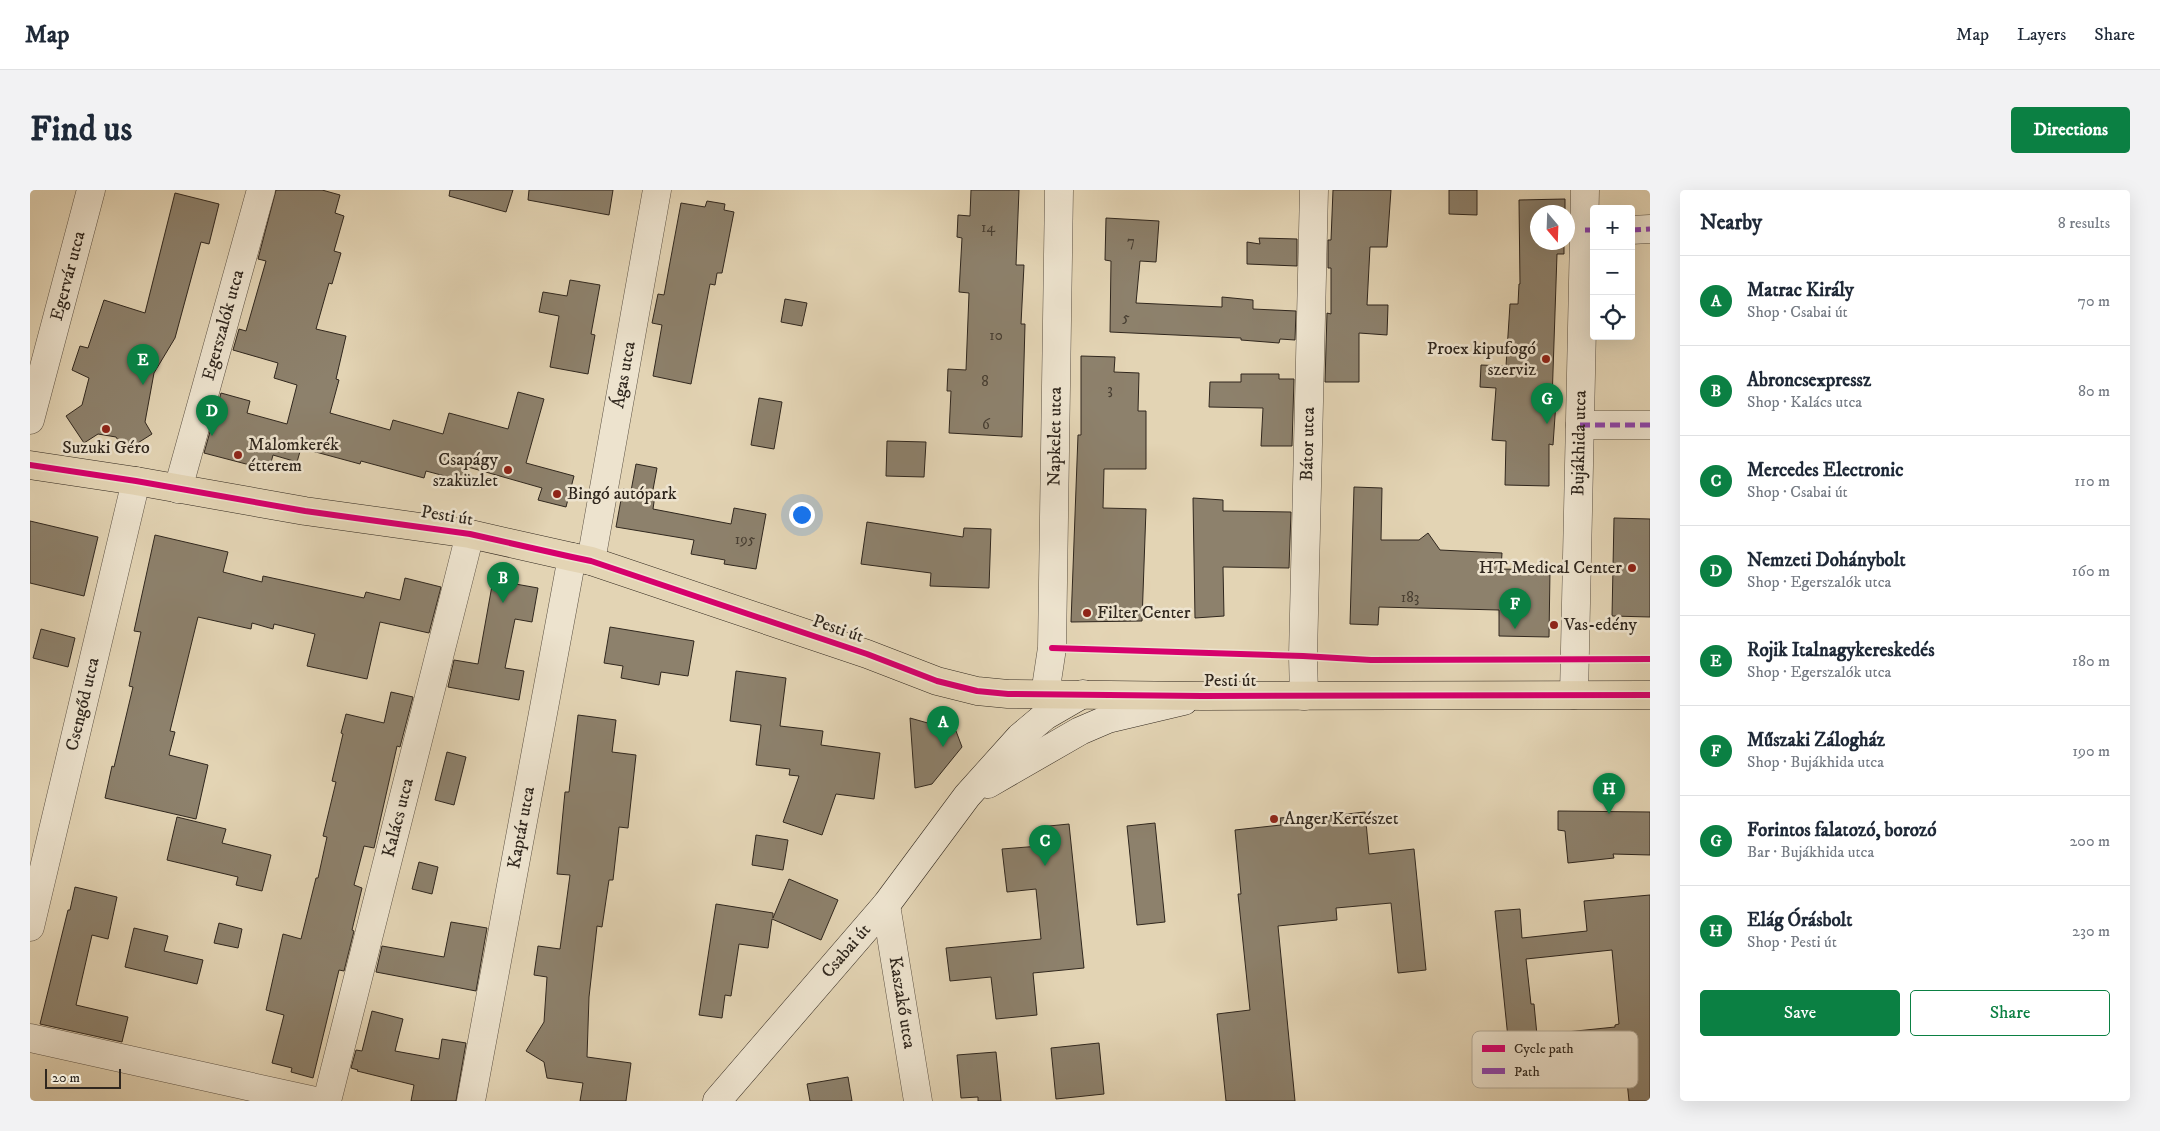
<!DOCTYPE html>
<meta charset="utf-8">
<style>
body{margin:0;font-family:"IM FELL DW Pica",serif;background:#f2f2f3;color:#1f2937}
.controls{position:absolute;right:15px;top:15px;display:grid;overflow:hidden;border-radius:5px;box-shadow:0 5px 20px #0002}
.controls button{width:45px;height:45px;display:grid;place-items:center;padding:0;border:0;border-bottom:1px solid #e0e1e3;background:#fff;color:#1f2937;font:25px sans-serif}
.compass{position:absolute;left:1500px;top:15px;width:45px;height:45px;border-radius:50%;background:#fff;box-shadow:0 5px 20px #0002;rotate:161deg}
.scale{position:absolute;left:15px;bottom:12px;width:76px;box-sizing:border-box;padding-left:5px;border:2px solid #30271e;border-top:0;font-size:14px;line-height:18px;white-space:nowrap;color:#30271e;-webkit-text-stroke:4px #ede3ce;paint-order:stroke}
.you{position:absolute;left:771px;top:324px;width:18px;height:18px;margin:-12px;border:4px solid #fff;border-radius:50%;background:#1a73e8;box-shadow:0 0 0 8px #1a73e833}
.badge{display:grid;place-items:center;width:32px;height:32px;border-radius:50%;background:#0b8043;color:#fff;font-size:16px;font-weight:700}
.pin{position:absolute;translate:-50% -41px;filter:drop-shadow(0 1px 2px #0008)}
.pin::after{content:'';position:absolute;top:26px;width:18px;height:15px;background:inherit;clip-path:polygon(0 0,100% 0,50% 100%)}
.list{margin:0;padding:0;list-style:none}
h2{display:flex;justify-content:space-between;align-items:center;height:65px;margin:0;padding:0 20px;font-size:21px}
h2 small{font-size:16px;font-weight:400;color:#747a83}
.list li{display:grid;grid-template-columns:32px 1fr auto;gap:15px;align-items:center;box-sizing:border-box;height:90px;padding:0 20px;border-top:1px solid #e0e1e3}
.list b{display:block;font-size:19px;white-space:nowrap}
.list p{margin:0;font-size:16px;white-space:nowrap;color:#747a83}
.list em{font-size:16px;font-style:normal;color:#747a83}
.actions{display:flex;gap:10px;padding:15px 20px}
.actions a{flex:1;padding:11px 0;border:1px solid #0b8043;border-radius:5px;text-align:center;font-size:18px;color:#0b8043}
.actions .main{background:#0b8043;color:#fff}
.icon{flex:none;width:28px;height:28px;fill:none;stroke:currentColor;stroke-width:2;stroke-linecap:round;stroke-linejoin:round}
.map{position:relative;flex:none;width:1620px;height:911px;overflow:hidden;border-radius:5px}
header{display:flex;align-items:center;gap:30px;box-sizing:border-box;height:70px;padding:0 25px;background:#fff;border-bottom:1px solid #e0e1e3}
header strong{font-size:24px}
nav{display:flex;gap:28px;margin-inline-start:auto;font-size:18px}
.intro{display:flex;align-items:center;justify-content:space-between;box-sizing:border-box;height:120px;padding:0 30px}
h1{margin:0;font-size:35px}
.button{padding:12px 22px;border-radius:5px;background:#0b8043;color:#fff;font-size:18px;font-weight:700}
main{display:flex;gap:30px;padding:0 30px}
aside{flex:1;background:#fff;border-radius:5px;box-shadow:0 5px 20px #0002}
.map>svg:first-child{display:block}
</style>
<header>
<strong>Map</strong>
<nav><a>Map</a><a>Layers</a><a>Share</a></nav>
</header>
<div class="intro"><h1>Find us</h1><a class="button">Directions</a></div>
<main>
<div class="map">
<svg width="1620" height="911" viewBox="0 0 1620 911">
<rect width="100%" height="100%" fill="#e3d4b4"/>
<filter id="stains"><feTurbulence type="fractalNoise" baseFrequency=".004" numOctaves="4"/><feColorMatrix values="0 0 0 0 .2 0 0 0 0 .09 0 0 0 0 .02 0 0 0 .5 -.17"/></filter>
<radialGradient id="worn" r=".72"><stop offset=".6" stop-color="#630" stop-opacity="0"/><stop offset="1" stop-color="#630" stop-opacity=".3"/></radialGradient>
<path fill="#8d816c" stroke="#30271e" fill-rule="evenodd" d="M 246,0 L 292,0 L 310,5 L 305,23 L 314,26 L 304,61 L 311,63 L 302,94 L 299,93 L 286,139 L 316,146 L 306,189 L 309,190 L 300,223 L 360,240 L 363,230 L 413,244 L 419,223 L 478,239 L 488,202 L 514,209 L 496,273 L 544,286 L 536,317 L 508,310 L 512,298 L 438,277 L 434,291 L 396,281 L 394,288 L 331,271 L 330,274 L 271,258 L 267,272 L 243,265 L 239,280 L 174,263 L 191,203 L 220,211 L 217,223 L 257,234 L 267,195 L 244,188 L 248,173 L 203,160 L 209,139 L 216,141 L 236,71 L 228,69 Z
M 420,0 L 483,0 L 476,22 L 419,6 Z
M 499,0 L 583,0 L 579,25 L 498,10 Z
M 941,0 L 989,0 L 986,75 L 994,75 L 991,134 L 995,134 L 992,247 L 919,243 L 921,201 L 917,201 L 918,179 L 936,180 L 939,103 L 929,102 L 932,48 L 927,47 L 928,25 L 940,26 Z
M 1303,0 L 1361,0 L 1357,57 L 1340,57 L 1337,115 L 1358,115 L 1357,145 L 1329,143 L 1329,192 L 1295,192 L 1297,123 L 1301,124 L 1301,78 L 1298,78 L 1298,50 L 1301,50 Z
M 1419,0 L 1447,0 L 1447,25 L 1419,24 Z
M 145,3 L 189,14 L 179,54 L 171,52 L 145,148 L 124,183 L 115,232 L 122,244 L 95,261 L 86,247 L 68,244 L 54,253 L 36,226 L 52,215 L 59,188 L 42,180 L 50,156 L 58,158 L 74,110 L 115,123 Z
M 1535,9 L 1535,22 L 1508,22 L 1508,52 L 1534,52 L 1534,64 L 1527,64 L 1522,211 L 1526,212 L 1523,255 L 1519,254 L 1519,296 L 1475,295 L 1476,251 L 1462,250 L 1466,198 L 1450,197 L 1451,175 L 1476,176 L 1480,114 L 1488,114 L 1489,94 L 1490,94 L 1489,10 Z
M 677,11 L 695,14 L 694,20 L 704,22 L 692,83 L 687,83 L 685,95 L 680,94 L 661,194 L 623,186 L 632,135 L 622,133 L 628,104 L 634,105 L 651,13 L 675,17 Z
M 1076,28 L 1129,31 L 1126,72 L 1110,71 L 1106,113 L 1192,117 L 1192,107 L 1223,110 L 1223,119 L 1266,121 L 1265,150 L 1250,149 L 1249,153 L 1211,150 L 1211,148 L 1080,142 L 1081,71 L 1075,70 Z
M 1229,48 L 1267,49 L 1267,76 L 1217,74 L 1217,52 L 1230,54 Z
M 540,90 L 570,95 L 561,144 L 565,145 L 558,184 L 520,177 L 529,126 L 509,122 L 513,102 L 537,106 Z
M 755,109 L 777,113 L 772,136 L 751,132 Z
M 1051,166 L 1085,167 L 1084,182 L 1109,183 L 1108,221 L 1116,221 L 1116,279 L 1074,279 L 1073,318 L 1116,319 L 1112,431 L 1041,432 L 1048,245 L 1051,245 Z
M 1211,184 L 1249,184 L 1249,189 L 1264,189 L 1262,256 L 1231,256 L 1233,218 L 1179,217 L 1180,192 L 1211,192 Z
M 729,208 L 752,212 L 744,259 L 721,255 Z
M 857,251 L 896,252 L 894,287 L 856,286 Z
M 606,274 L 627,278 L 622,305 L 625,305 L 623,319 L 701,334 L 704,318 L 736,324 L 726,379 L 694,374 L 695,370 L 661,364 L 664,350 L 586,337 L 593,299 L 601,301 Z
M 1324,297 L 1352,298 L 1351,350 L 1389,350 L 1398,343 L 1410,360 L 1472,363 L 1471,379 L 1520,380 L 1519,447 L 1469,446 L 1469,420 L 1349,417 L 1348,435 L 1320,434 Z
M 1163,308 L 1193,310 L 1193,321 L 1261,322 L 1259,378 L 1193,377 L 1194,426 L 1165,428 Z
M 1584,328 L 1620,329 L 1620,427 L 1582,426 Z
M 0,331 L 68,347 L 54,406 L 0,393 Z
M 837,332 L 933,347 L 934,338 L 961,339 L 959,398 L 900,396 L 901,383 L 831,374 Z
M 125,345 L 198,362 L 193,382 L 232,392 L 233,386 L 334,408 L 336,402 L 370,410 L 375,388 L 411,397 L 399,443 L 350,432 L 337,489 L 277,476 L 285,444 L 244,434 L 243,439 L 222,433 L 221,439 L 168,427 L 140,541 L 145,542 L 139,565 L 178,575 L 166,629 L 75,608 L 82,576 L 84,577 L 103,497 L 99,496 L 111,442 L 104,441 Z
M 463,390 L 508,398 L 502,432 L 485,429 L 475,478 L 494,481 L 489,510 L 418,497 L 424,470 L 448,474 Z
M 580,437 L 664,451 L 658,486 L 631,482 L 629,495 L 591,488 L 593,476 L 574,473 Z
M 11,439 L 45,448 L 38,477 L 3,468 Z
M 706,481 L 756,488 L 750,536 L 793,541 L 791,555 L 850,563 L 844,609 L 806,604 L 792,645 L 753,632 L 769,586 L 759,585 L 760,579 L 726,575 L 731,535 L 700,531 Z
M 361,502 L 383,507 L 370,557 L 367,556 L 344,658 L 334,656 L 324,695 L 332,698 L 322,740 L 324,741 L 314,781 L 309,780 L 283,888 L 261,882 L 262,878 L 242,873 L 254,825 L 236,820 L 253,744 L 271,749 L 286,688 L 288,688 L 297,647 L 293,646 L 306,592 L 302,591 L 313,544 L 311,543 L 316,524 L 354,533 Z
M 548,525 L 586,530 L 582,562 L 606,565 L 598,638 L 589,637 L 583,690 L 579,690 L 572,737 L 567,736 L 559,807 L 557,867 L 601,873 L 596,911 L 550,911 L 553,893 L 517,888 L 514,872 L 496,861 L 514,832 L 517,787 L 504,785 L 508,756 L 530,759 L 540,685 L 527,684 L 535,602 L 539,602 Z
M 880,528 L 926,541 L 932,557 L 902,594 L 885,598 Z
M 417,562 L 436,567 L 424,615 L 405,610 Z
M 1528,621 L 1620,622 L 1620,665 L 1583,664 L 1584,668 L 1538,673 L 1535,641 L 1528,640 Z
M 1335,622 L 1339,664 L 1384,659 L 1396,780 L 1368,783 L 1361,713 L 1306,718 L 1307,730 L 1248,736 L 1265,911 L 1196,911 L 1187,824 L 1220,820 L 1208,704 L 1211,704 L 1205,640 L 1251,635 L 1250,628 L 1280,625 L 1280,628 Z
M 147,627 L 196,639 L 192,653 L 241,665 L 232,701 L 206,695 L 208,687 L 137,670 Z
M 1125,633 L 1135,732 L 1107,735 L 1097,636 Z
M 1039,634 L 1054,778 L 1003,783 L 1007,825 L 966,829 L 961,787 L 920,791 L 916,758 L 1011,749 L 1006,699 L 977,702 L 972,659 L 1010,656 L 1009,637 Z
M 726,645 L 758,650 L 753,680 L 722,675 Z
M 389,672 L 408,677 L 402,704 L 382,699 Z
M 759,689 L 808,710 L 791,750 L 742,729 L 738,758 L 709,754 L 701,806 L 695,805 L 692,828 L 669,825 L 686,714 L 743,723 L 743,728 Z
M 45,697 L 87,707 L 78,749 L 62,745 L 46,815 L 98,827 L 92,852 L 10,834 L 38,720 L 40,720 Z
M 1620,705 L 1620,911 L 1599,911 L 1595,872 L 1571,875 L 1570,860 L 1476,870 L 1473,848 L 1478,848 L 1465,721 L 1490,719 L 1492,748 L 1557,741 L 1554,711 ZM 1582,760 L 1589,834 L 1585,835 L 1585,837 L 1507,845 L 1504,814 L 1501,814 L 1496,769 Z
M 421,732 L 457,738 L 446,801 L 346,782 L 352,756 L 414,767 Z
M 189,733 L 212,739 L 208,758 L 184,753 Z
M 104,738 L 138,746 L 134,761 L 173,770 L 167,794 L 95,777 Z
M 342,821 L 373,829 L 365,861 L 409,869 L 412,849 L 436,853 L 426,911 L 381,911 L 384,895 L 327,881 L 328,880 L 321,878 L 326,860 L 332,861 Z
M 1069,853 L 1074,904 L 1026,909 L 1021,858 Z
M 966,862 L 971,911 L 948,911 L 948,907 L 931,908 L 927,865 Z
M 818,887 L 822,911 L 780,911 L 777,894 Z"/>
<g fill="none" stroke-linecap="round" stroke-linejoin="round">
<defs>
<g id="minor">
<path d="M 1601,40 L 1620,39"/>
<path id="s1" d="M 0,230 L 61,0"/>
<path d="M 1550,235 L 1620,235"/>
<path id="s2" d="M 148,299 L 231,0"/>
<path id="s3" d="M 561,371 L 627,0"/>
<path id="s4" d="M 1017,491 L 1022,458 L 1029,0"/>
<path id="s5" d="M 1544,505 L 1555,0"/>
<path id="s6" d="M 1274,506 L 1273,466 L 1284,0"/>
<path id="s7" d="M 856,715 L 888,911"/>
<path id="s8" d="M 0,737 L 106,291"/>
<path d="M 0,848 L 285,911"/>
<path id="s9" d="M 297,911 L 440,344"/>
<path id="s10" d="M 441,911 L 542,367"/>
</g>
<g id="secondary">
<path d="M 958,594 L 1050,541 L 1078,529 L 1154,511"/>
<path id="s11" d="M 687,911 L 856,715 L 937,606 L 990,547 L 1015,526 L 1053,504"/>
</g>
<path id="primary" d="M 0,275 L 106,291 L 275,321 L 440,344 L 542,367 L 561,371 L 837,464 L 907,491 L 947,501 L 978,504 L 1172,506 L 1620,505"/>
</defs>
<use href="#minor" stroke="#5d5244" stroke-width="29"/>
<use href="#secondary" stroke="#30271e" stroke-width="29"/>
<use href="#primary" stroke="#30271e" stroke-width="29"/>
<use href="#minor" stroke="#ede3ce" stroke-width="28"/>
<use href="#secondary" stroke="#ede3ce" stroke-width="28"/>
<use href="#primary" stroke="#e3d4b4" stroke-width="28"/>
<path stroke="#8e44ad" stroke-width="5" stroke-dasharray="10 5" stroke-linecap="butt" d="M 1555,40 L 1564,40
M 1601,40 L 1620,39
M 1550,235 L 1620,235"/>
<defs>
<path id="cycleway" d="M 0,275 L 106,291 L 275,321 L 440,344 L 542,367 L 561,371 L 837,464 L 907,491 L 947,501 L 978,504 L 1172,506 L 1620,505
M 1022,458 L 1273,466 L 1341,470 L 1620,469"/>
</defs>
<use href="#cycleway" stroke="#ede3ce" stroke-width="9"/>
<use href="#cycleway" stroke="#d6006c" stroke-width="6"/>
</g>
<g fill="#8f2418" stroke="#ede3ce" stroke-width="2">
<circle cx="1516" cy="169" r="5"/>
<circle cx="76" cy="239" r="5"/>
<circle cx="208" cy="265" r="5"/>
<circle cx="478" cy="280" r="5"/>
<circle cx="527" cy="304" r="5"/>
<circle cx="1602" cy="378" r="5"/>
<circle cx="1057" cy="423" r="5"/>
<circle cx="1524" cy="435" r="5"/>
<circle cx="1244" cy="629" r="5"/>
</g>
<g text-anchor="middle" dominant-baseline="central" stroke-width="5" stroke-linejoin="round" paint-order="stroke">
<g font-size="15" fill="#473e32">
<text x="958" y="37">14</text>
<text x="1101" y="51">7</text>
<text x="1096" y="127">5</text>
<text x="966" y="145">10</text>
<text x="955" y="191">8</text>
<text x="1080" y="199">3</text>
<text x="956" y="234">6</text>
<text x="715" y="349">195</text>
<text x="1380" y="407">183</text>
</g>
<g font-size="18" fill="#30271e" stroke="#ede3ce">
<text stroke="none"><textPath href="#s1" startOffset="149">Egervár utca</textPath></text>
<text stroke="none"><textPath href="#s2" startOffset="170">Egerszalók utca</textPath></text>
<text stroke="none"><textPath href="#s3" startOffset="189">Ágas utca</textPath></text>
<text stroke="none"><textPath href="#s4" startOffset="245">Napkelet utca</textPath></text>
<text stroke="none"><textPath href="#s6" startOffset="252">Bátor utca</textPath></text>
<text stroke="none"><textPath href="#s5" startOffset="252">Bujákhida utca</textPath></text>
<text transform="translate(417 326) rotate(9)">Pesti út</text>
<text transform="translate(808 439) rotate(19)">Pesti út</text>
<text x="1200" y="491">Pesti út</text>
<text stroke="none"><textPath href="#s8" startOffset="229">Csengőd utca</textPath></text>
<text stroke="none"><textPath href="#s9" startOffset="292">Kalács utca</textPath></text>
<text stroke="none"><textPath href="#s10" startOffset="278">Kaptár utca</textPath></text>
<text stroke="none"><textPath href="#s11" startOffset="198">Csabai út</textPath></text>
<text stroke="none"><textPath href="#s7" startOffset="99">Kaszakő utca</textPath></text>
</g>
<g font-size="18" fill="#30271e" stroke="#ede3ce" text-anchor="start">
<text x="1506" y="159" text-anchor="end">Proex kipufogó<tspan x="1506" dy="21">szerviz</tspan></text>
<text x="218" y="255">Malomkerék<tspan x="218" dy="21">étterem</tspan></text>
<text x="76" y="258" text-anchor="middle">Suzuki Géro</text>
<text x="468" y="270" text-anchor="end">Csapágy<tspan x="468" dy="21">szaküzlet</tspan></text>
<text x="537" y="304">Bingó autópark</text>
<text x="1592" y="378" text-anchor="end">HT Medical Center</text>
<text x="1067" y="423">Filter Center</text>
<text x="1534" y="435">Vas-edény</text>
<text x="1254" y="629">Anger Kertészet</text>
</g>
</g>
<rect x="1442" y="841" width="166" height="57" rx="8" fill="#ede3ce" stroke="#b4ab99" stroke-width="1"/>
<rect x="1452" y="855" width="23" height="7" fill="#d6006c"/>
<rect x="1452" y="878" width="23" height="6" fill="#8e44ad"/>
<g font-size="14" fill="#30271e">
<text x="1484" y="863">Cycle path</text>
<text x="1484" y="886">Path</text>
</g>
<rect width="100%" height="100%" filter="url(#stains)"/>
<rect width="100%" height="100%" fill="url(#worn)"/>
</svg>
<div class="controls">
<button>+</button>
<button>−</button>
<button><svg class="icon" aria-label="locate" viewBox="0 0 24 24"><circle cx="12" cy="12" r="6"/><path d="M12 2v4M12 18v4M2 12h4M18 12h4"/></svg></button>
</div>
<svg class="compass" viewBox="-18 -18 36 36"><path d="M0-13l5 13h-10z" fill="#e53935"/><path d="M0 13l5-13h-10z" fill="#747a83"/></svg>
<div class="scale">20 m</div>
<div class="you"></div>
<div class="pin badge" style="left:913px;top:557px">A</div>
<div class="pin badge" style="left:473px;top:413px">B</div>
<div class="pin badge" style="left:1015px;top:676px">C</div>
<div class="pin badge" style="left:182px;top:246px">D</div>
<div class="pin badge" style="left:113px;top:195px">E</div>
<div class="pin badge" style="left:1485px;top:439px">F</div>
<div class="pin badge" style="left:1517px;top:234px">G</div>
<div class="pin badge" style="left:1579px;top:624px">H</div>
</div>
<aside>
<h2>Nearby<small>8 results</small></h2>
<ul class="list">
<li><span class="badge">A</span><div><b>Matrac Király</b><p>Shop · Csabai út</p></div><em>70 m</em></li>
<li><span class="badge">B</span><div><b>Abroncsexpressz</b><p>Shop · Kalács utca</p></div><em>80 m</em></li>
<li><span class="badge">C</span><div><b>Mercedes Electronic</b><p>Shop · Csabai út</p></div><em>110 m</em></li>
<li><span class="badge">D</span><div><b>Nemzeti Dohánybolt</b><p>Shop · Egerszalók utca</p></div><em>160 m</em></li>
<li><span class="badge">E</span><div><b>Rojik Italnagykereskedés</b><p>Shop · Egerszalók utca</p></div><em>180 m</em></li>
<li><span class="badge">F</span><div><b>Műszaki Zálogház</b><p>Shop · Bujákhida utca</p></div><em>190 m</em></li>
<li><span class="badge">G</span><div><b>Forintos falatozó, borozó</b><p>Bar · Bujákhida utca</p></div><em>200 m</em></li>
<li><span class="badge">H</span><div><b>Elág Órásbolt</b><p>Shop · Pesti út</p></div><em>230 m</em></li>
</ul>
<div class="actions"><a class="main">Save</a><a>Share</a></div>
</aside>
</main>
